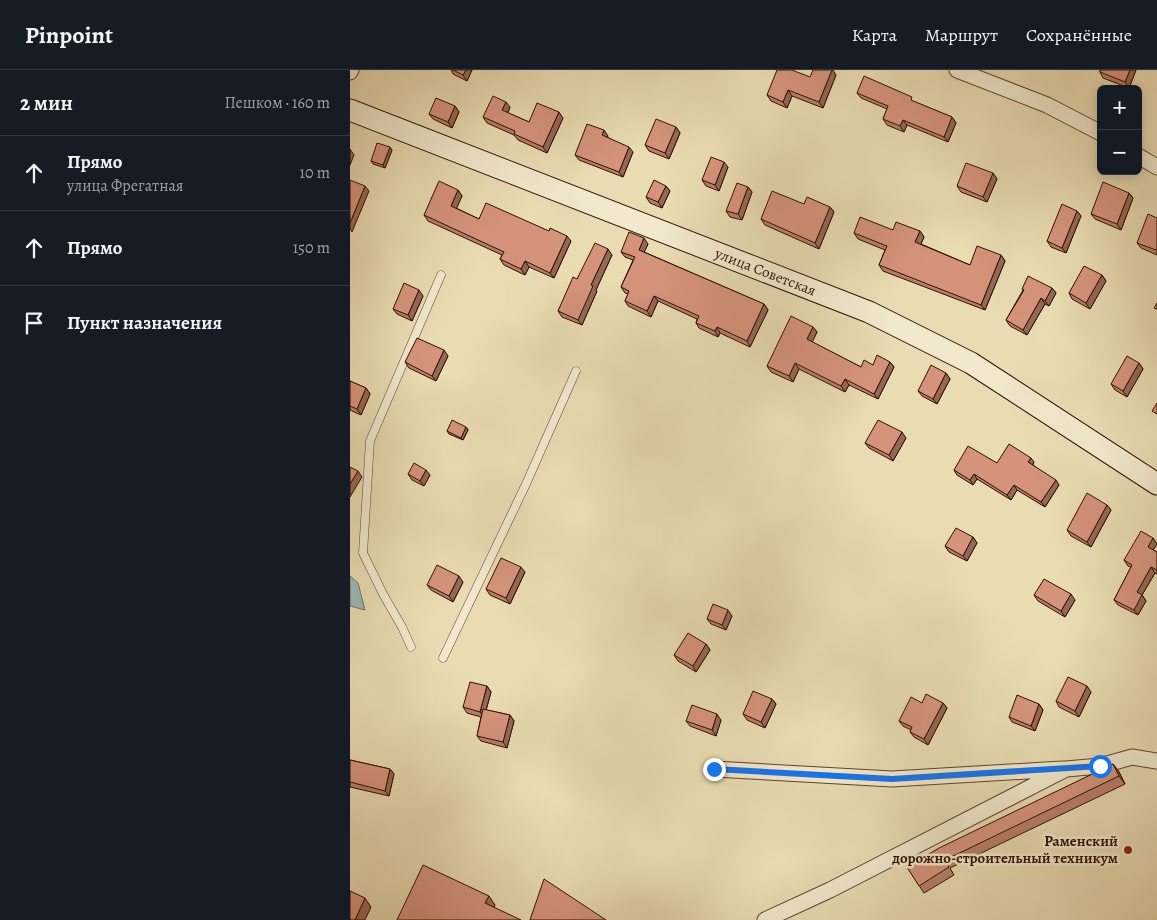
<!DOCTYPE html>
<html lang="ru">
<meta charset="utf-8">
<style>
body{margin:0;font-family:Alegreya,serif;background:#20242c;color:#f1f3f6}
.controls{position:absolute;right:15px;top:15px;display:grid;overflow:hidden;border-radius:8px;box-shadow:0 2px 12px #0003}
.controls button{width:45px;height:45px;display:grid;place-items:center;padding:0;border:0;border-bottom:1px solid #363941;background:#171b24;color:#f1f3f6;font:25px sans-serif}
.stop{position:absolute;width:15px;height:15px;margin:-11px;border:4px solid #1a73e8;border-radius:50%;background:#fff}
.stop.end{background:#1a73e8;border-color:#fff;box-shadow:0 1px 5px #0008}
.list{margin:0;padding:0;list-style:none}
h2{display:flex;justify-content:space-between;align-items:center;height:65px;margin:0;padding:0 20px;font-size:21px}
h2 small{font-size:16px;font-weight:400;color:#9ea1a6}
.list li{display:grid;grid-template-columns:32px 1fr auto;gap:15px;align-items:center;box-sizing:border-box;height:75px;padding:0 20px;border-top:1px solid #363941}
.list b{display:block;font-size:19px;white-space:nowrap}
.list p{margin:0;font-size:16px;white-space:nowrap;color:#9ea1a6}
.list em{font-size:16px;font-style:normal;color:#9ea1a6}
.icon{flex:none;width:28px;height:28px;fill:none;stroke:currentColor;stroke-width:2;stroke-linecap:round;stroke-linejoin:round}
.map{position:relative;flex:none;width:807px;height:850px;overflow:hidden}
header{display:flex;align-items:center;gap:30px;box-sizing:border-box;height:70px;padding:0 25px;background:#171b24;border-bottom:1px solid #363941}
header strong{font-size:24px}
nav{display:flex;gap:28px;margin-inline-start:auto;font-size:18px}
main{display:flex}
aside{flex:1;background:#171b24}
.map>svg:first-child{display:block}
</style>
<header>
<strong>Pinpoint</strong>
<nav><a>Карта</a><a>Маршрут</a><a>Сохранённые</a></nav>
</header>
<main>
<aside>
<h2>2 мин<small>Пешком · 160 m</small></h2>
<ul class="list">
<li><svg class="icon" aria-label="ahead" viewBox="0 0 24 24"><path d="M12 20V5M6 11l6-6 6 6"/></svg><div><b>Прямо</b><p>улица Фрегатная</p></div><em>10 m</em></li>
<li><svg class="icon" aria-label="ahead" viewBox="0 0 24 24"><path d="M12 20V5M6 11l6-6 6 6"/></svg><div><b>Прямо</b></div><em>150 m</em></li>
<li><svg class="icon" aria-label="arrive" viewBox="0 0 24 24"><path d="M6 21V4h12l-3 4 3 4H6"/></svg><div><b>Пункт назначения</b></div></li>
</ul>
</aside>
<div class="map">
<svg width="807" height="850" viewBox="0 0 807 850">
<rect width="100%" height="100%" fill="#e9dbb2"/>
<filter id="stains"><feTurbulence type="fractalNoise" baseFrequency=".004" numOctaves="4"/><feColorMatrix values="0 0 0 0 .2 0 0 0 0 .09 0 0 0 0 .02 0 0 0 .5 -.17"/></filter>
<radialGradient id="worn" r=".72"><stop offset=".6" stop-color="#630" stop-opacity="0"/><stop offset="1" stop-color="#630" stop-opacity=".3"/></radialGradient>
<path fill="#9db8b7" stroke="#71756e" d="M 0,506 L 8,513 L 15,540 L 0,536 Z"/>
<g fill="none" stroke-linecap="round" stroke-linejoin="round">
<defs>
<path id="lane" d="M 61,577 L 52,557 L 33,524 L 13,483 L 20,371 L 91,205
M 93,588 L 176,414 L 226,301"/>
<path id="street" d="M 607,0 L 697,35 L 751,63
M 0,2 L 1,0
M 788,86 L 807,97
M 364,699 L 542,709 L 712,699
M 415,850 L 480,820 L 716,699 L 750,696 L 782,687 L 807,691"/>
<g id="secondary">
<path id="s1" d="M 0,40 L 519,242 L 621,293 L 807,414"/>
</g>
</defs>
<use href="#lane" stroke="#5d442c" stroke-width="9"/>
<use href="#street" stroke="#5d442c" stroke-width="17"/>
<use href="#secondary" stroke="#2e1100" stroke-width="23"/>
<use href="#lane" stroke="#f1e8cd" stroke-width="8"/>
<use href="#street" stroke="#f1e8cd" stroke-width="15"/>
<use href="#secondary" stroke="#f1e8cd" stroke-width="21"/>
</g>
<path fill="#b77e6b" stroke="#2e1100" d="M 101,0 L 122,0 L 117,11 L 103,4 Z
M 750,0 L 786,0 L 779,18 L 753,8 L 750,2 Z
M 486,5 L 473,38 L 442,26 L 437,38 L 421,31 L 417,25 Z
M 507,23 L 565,32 L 602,47 L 606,53 L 598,72 L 557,55 L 554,62 L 537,55 L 533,49 L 537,39 L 511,28 Z
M 105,36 L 109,42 L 102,58 L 83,49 L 79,44 Z
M 160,37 L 158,43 L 179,52 L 213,48 L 197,83 L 168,70 L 164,65 L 137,53 L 133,47 Z
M 326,57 L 330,63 L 319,89 L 299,81 L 295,75 Z
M 258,66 L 257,67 L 283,82 L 273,107 L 229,90 L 225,85 Z
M 42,80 L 35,98 L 23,94 L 21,91 Z
M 378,97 L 369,121 L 356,116 L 352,110 Z
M 643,103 L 647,109 L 637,132 L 611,122 L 607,116 Z
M 316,116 L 320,121 L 312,138 L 300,133 L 296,127 Z
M 398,117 L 402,122 L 392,150 L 380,147 L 376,141 Z
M 108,120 L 112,126 L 106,138 L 129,149 L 221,171 L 204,208 L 179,197 L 175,205 L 154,195 L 150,189 L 152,185 L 78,151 L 74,145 Z
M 779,123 L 783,128 L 771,160 L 745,149 L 741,144 Z
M 454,134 L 480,137 L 484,142 L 469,179 L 415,155 L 411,149 Z
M 727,141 L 731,146 L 716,183 L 701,177 L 697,171 Z
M 807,148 L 807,185 L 791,178 L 787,173 Z
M 543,160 L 570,161 L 574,167 L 571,174 L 620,195 L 651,185 L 655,191 L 635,240 L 533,201 L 529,195 L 535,180 L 508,169 L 504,163 Z
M 298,174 L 294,182 L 414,234 L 418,240 L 400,277 L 370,263 L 368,267 L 349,258 L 346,253 L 347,249 L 308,231 L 301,247 L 278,236 L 275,231 L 278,224 L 275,223 L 271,217 L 283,190 L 275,187 L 271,182 Z
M 262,185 L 246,220 L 247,221 L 232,255 L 212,247 L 208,241 L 227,209 Z
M 752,205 L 756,211 L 740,239 L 722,229 L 719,223 Z
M 702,218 L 706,223 L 699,236 L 695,234 L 677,265 L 660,256 L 656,250 L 673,220 L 672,219 Z
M 73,226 L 62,251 L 47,244 L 43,239 Z
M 463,257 L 467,262 L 462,272 L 511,297 L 540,292 L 544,297 L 528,329 L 499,315 L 495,322 L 449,299 L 443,312 L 421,302 L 417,296 Z
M 98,286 L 86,311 L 59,298 L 55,292 Z
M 789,293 L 793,299 L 777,327 L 765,320 L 761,314 Z
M 596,303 L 600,309 L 587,334 L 572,326 L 568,321 Z
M 0,311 L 16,318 L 20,324 L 11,345 L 0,340 Z
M 116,357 L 118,360 L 113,370 L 99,364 L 97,361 Z
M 556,368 L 543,391 L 519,378 L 515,373 Z
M 684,392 L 683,395 L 709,415 L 695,437 L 667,420 L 661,430 L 627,409 L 623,415 L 607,405 L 604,400 L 647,393 Z
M 58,404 L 80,405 L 74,416 L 62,410 Z
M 757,435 L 761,440 L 741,477 L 721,466 L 717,460 Z
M 623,467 L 627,473 L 617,491 L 599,482 L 595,476 Z
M 803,468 L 807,474 L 803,480 L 807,482 L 807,504 L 805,503 L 792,525 L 796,531 L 788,545 L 768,535 L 764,530 L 781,497 L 778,496 L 774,490 Z
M 175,502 L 160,534 L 140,525 L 136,519 Z
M 113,512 L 103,532 L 81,520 L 77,515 Z
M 684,525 L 725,530 L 715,547 L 688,531 Z
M 382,546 L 376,560 L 361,554 L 357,549 Z
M 356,574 L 360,580 L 346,602 L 328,591 L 324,585 Z
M 137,616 L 141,622 L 136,640 L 160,645 L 164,651 L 157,678 L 131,671 L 127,666 L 131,647 L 117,643 L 113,637 Z
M 741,622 L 729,647 L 709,637 L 706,631 Z
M 422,629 L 426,634 L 415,658 L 397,650 L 393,644 Z
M 572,633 L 593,633 L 597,638 L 578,675 L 564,667 L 560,662 L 561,660 L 553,656 L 549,651 Z
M 689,634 L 693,640 L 685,661 L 662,652 L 659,647 Z
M 371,650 L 366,666 L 340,656 L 336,651 Z
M 0,690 L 40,699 L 44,704 L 39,726 L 0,717 Z
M 763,694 L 769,702 L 775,714 L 600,798 L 604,805 L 574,823 L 557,797 Z"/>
<path fill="#956757" stroke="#2e1100" d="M 116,0 L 122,0 L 117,11 L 113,5 Z
M 482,0 L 483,0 L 486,5 L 473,38 L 469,32 Z
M 780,0 L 786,0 L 779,18 L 775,12 Z
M 438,20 L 442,26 L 437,38 L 433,32 Z
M 156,32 L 160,37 L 156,46 L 152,40 Z
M 105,36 L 109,42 L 102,58 L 98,52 Z
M 209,42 L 213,48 L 197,83 L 193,77 Z
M 602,47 L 606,53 L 598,72 L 594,67 Z
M 553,50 L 557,55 L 554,62 L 550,56 Z
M 326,57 L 330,63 L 319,89 L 315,83 Z
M 254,60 L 258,66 L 256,71 L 252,65 Z
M 40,77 L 42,80 L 35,98 L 33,95 Z
M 279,77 L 283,82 L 273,107 L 269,102 Z
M 0,79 L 4,85 L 0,95 Z
M 374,92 L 378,97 L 369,121 L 365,115 Z
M 643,103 L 647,109 L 637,132 L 633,127 Z
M 15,116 L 19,121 L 2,162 L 0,159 L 0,153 Z
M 316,116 L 320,121 L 312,138 L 308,132 Z
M 398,117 L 402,122 L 392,150 L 388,144 Z
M 108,120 L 112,126 L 105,142 L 101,136 Z
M 779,123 L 783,128 L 771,160 L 767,154 Z
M 480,137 L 484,142 L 469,179 L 465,173 Z
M 727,141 L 731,146 L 716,183 L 712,178 Z
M 570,161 L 574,167 L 569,178 L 565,172 Z
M 217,166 L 221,171 L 204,208 L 200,203 Z
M 294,168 L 298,174 L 293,185 L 289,180 Z
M 258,179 L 262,185 L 246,220 L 247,221 L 232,255 L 228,250 L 241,215 Z
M 651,185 L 655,191 L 635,240 L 631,235 Z
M 175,191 L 179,197 L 175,205 L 171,199 Z
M 752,205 L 756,211 L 740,239 L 736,233 Z
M 702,218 L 706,223 L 699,236 L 695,231 Z
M 69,220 L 73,226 L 62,251 L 58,245 Z
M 304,226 L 308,231 L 301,247 L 297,241 Z
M 691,228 L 695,234 L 677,265 L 673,260 Z
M 414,234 L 418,240 L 400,277 L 397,271 Z
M 367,257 L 370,263 L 368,267 L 365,261 Z
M 463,257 L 467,262 L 461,275 L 457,269 Z
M 94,280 L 98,286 L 86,311 L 82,306 Z
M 540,292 L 544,297 L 528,329 L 524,324 Z
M 445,293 L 449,299 L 443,312 L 439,306 Z
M 789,293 L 793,299 L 777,327 L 773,321 Z
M 596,303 L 600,309 L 587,334 L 583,329 Z
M 495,309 L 499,315 L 495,322 L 491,316 Z
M 16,318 L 20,324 L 11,345 L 7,339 Z
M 116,357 L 118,360 L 113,370 L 111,368 Z
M 552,362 L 556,368 L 543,391 L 539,385 Z
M 681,388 L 684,392 L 681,397 L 678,392 Z
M 76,400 L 80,405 L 74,416 L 70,411 Z
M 8,401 L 12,407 L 0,427 L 0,414 Z
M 624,404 L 627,409 L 623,415 L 620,410 Z
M 706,410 L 709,415 L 695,437 L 691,432 Z
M 664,415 L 667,420 L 661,430 L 657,425 Z
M 757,435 L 761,440 L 741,477 L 737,472 Z
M 623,467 L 627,473 L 617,491 L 613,486 Z
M 803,468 L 807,474 L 801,483 L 798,477 Z
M 171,497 L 175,502 L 160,534 L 156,528 Z
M 801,497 L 805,503 L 792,525 L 796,531 L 788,545 L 784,540 L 787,522 Z
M 109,506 L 113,512 L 103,532 L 99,526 Z
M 721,524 L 725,530 L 715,547 L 711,541 Z
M 378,540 L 382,546 L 376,560 L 372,555 Z
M 356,574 L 360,580 L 346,602 L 343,596 Z
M 137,616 L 141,622 L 134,648 L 130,642 Z
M 737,616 L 741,622 L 729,647 L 725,641 Z
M 422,629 L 426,634 L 415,658 L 411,652 Z
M 593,633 L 597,638 L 578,675 L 574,669 Z
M 689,634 L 693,640 L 685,661 L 681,656 Z
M 367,644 L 371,650 L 366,666 L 362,660 Z
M 160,645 L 164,651 L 157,678 L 153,672 Z
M 763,694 L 769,702 L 775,714 L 769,706 Z
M 40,699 L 44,704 L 39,726 L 35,721 Z
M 139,826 L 145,835 L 142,843 L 135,833 Z
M 15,828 L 21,837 L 15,850 L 5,850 Z"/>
<path fill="#d5937c" stroke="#2e1100" d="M 103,0 L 116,0 L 113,5 Z
M 427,0 L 442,0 L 460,7 L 463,0 L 482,0 L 469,32 L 438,20 L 433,32 L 417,25 Z
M 750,0 L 780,0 L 775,12 L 750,2 Z
M 514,6 L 562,27 L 561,30 L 602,47 L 594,67 L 553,50 L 550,56 L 533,49 L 538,36 L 507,23 Z
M 143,26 L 156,32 L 152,40 L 179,52 L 187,33 L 209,42 L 193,77 L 164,64 L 165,61 L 133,47 Z
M 86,28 L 105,36 L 98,52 L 79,44 Z
M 306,49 L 326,57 L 315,83 L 295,75 Z
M 237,54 L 254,60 L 252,65 L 279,77 L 269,102 L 225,85 Z
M 27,73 L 40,77 L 33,95 L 21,91 Z
M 361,87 L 374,92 L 365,115 L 352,110 Z
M 616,93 L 643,103 L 633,127 L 607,116 Z
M 0,110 L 15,116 L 0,153 Z
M 304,110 L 316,116 L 308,132 L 296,127 Z
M 89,111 L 108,120 L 101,136 L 129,149 L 136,133 L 199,161 L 200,158 L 217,166 L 200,203 L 175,191 L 171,199 L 150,189 L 154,182 L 74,145 Z
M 753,112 L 779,123 L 767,154 L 741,144 Z
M 387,113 L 398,117 L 388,144 L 376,141 Z
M 422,121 L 454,134 L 457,127 L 480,137 L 465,173 L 411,149 Z
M 712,134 L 727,141 L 712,178 L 697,171 Z
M 798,144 L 807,148 L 807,178 L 806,180 L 787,173 Z
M 510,147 L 543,160 L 546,152 L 570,161 L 565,172 L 620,195 L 627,176 L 651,185 L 631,235 L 529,195 L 537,176 L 504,163 Z
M 279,162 L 294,168 L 289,180 L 414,234 L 397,271 L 367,257 L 365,261 L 346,253 L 349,246 L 304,226 L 297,241 L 275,231 L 279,221 L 271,217 L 285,187 L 271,182 Z
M 245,173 L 258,179 L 241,215 L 243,216 L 228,250 L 208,241 L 223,207 L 227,209 Z
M 734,196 L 752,205 L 736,233 L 719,223 Z
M 678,206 L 702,218 L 695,231 L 691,228 L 673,260 L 656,250 L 674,220 L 672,219 Z
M 54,213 L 69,220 L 58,245 L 43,239 Z
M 807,233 L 807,239 L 804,238 Z
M 441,246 L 463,257 L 457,269 L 511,297 L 514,290 L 523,295 L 527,285 L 540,292 L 524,324 L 495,309 L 491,316 L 445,293 L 439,306 L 417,296 Z
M 67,268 L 94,280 L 82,306 L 55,292 Z
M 777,286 L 789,293 L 773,321 L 761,314 Z
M 581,295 L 596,303 L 583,329 L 568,321 Z
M 0,311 L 16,318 L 7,339 L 0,336 Z
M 807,333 L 807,344 L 802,341 Z
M 102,350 L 116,357 L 111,368 L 97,361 Z
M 528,350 L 552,362 L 539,385 L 515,373 Z
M 659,374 L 681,388 L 678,392 L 706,410 L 691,432 L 664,415 L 657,425 L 624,404 L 620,410 L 604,400 L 618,376 L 647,393 Z
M 64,393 L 76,400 L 70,411 L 58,404 Z
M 0,397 L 8,401 L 0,414 Z
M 737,423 L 757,435 L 737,472 L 717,460 Z
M 606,458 L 623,467 L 613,486 L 595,476 Z
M 791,461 L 803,468 L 798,477 L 807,482 L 807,500 L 801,497 L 787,522 L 792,525 L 784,540 L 764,530 L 782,495 L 774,490 Z
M 151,488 L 171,497 L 156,528 L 136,519 Z
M 87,495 L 109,506 L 99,526 L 77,515 Z
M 694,509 L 721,524 L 711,541 L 684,525 Z
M 363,534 L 378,540 L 372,555 L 357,549 Z
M 338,563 L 356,574 L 343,596 L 324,585 Z
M 718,607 L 737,616 L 725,641 L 706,631 Z
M 120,612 L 137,616 L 130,642 L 113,637 Z
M 403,621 L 422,629 L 411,652 L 393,644 Z
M 576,624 L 593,633 L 574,669 L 560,662 L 562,657 L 549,651 L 561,627 L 572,633 Z
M 667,625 L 689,634 L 681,656 L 659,647 Z
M 342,635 L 367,644 L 362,660 L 336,651 Z
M 133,639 L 160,645 L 153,672 L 127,666 Z
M 0,690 L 40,699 L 35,721 L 0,712 Z
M 763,694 L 769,706 L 595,790 L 599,797 L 569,816 L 557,797 L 589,778 Z
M 73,795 L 139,826 L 135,833 L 171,850 L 47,850 Z
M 194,809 L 256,850 L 180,850 Z
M 0,821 L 15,828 L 5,850 L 0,850 Z"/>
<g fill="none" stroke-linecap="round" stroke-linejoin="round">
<path stroke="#1a73e8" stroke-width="6" d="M 364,699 L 542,709 L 750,696"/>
</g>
<circle fill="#8f2418" stroke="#f1e8cd" stroke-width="2" cx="778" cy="780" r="5"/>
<g text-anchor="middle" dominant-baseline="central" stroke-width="5" stroke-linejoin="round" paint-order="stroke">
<g font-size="15" fill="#2e1100" stroke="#f1e8cd">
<text stroke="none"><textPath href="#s1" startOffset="446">улица Советская</textPath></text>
</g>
<g font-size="15" font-weight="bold" fill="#2e1100" stroke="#f1e8cd" text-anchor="end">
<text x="768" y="771">Раменский<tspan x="768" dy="17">дорожно-строительный техникум</tspan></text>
</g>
</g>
<rect width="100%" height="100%" filter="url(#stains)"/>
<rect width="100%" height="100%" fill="url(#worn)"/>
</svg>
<div class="controls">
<button>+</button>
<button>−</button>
</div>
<div class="stop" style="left:750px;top:696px"></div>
<div class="stop end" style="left:364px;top:699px"></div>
</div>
</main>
